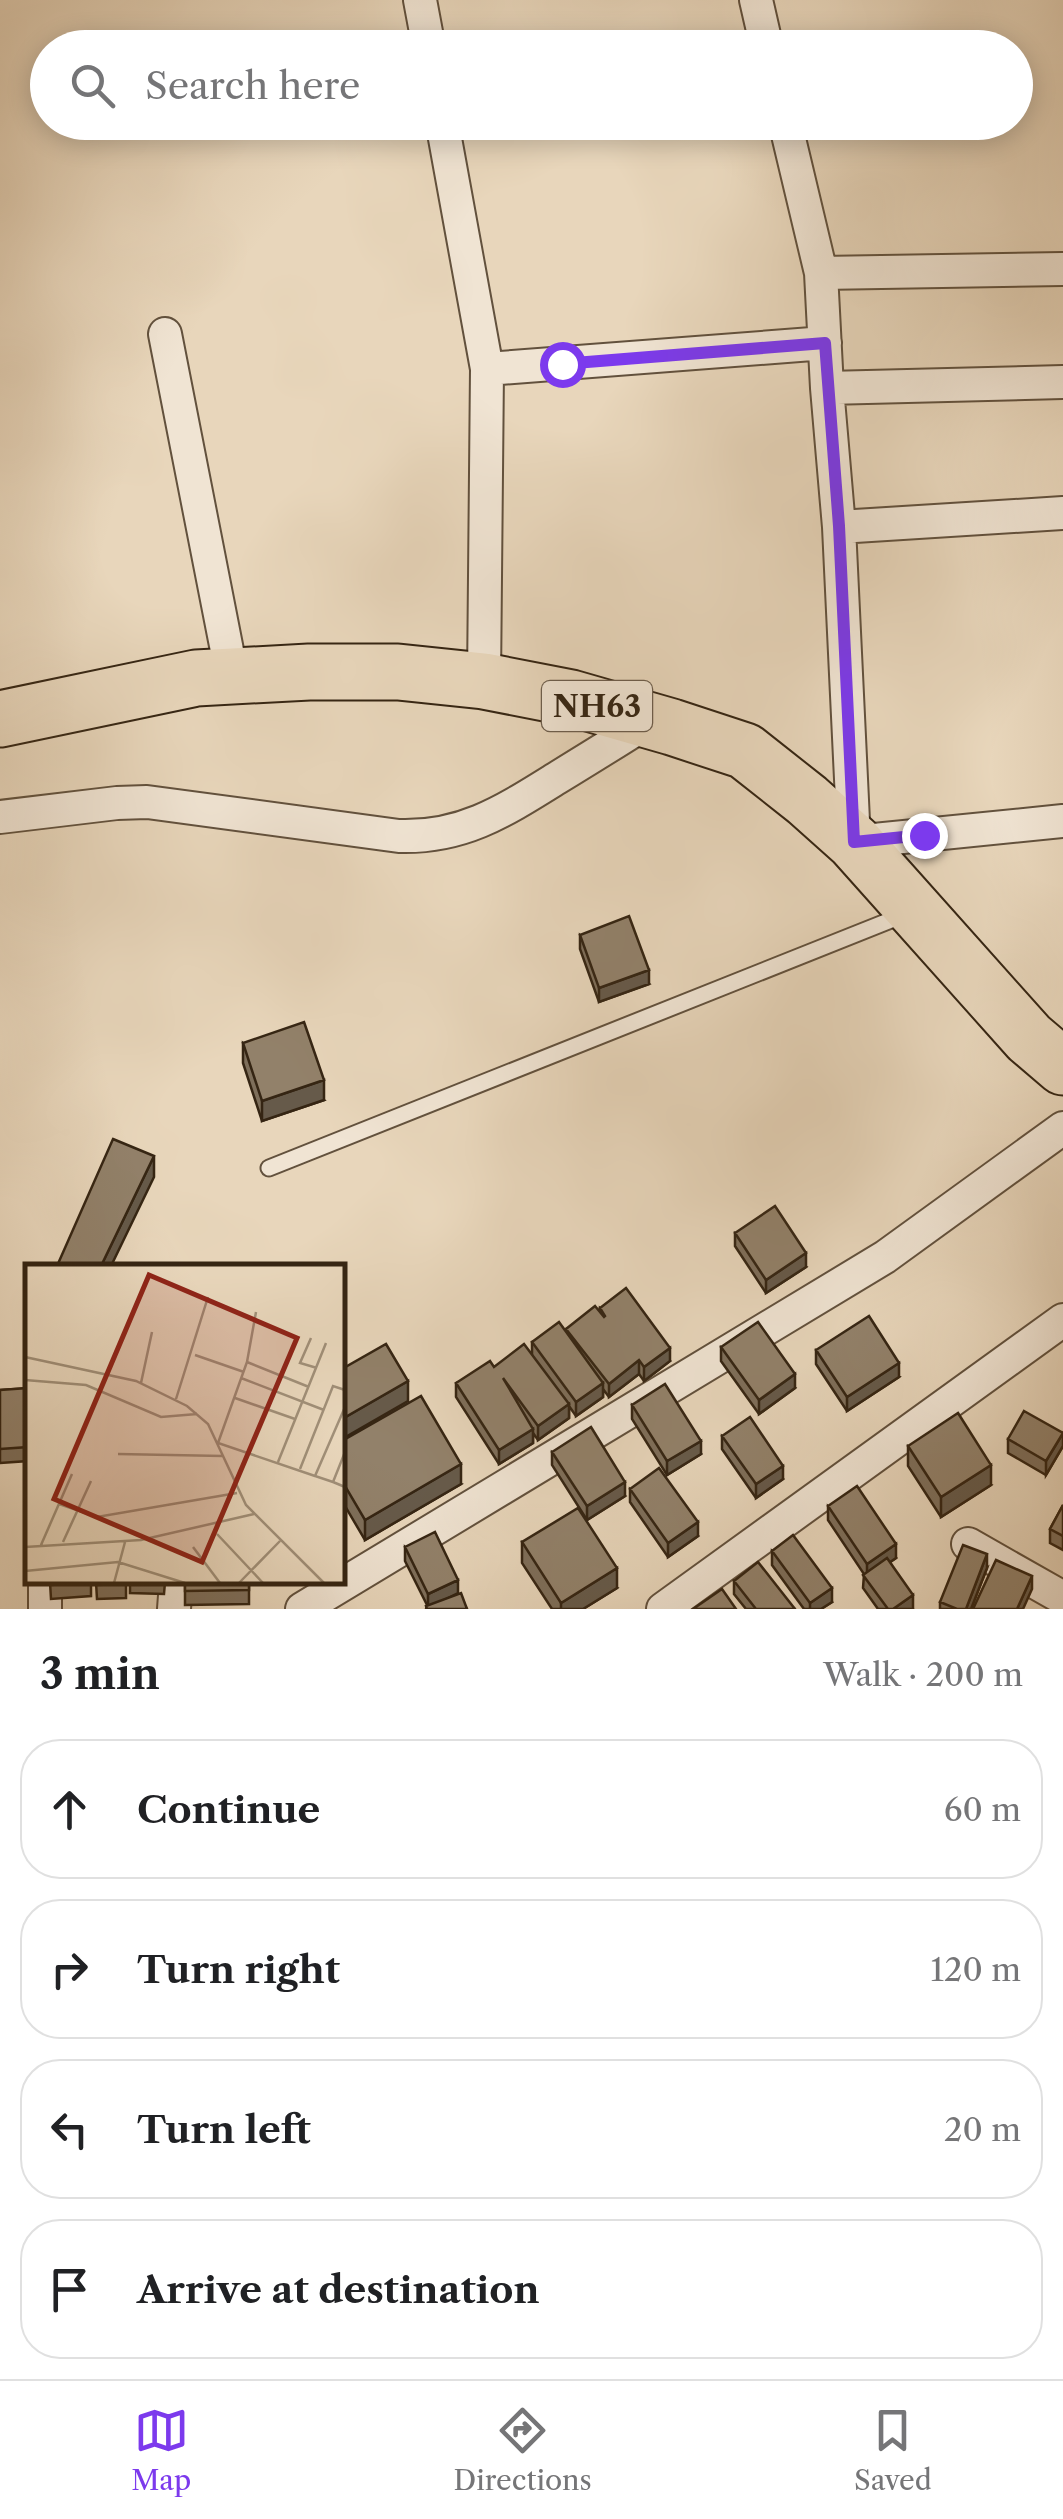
<!DOCTYPE html>
<meta charset="utf-8">
<style>
body{margin:0;font-family:"Libre Caslon Text",serif;background:#f6f6f6;color:#202124}
.stop{position:absolute;width:30px;height:30px;margin:-22px;border:8px solid #7c3aed;border-radius:50%;background:#fff}
.stop.end{background:#7c3aed;border-color:#fff;box-shadow:0 2px 10px #0008}
.list{margin:0;padding:0;list-style:none}
h2{display:flex;justify-content:space-between;align-items:center;height:130px;margin:0;padding:0 40px;font-size:42px}
h2 small{font-size:32px;font-weight:400;color:#757577}
.list li{display:grid;grid-template-columns:65px 1fr auto;gap:30px;align-items:center;box-sizing:border-box;height:140px;margin:0 20px 20px;padding:0 20px;border:2px solid #e0e0e0;border-radius:40px}
.list b{display:block;font-size:38px;white-space:nowrap}
.list em{font-size:32px;font-style:normal;color:#757577}
.icon{flex:none;width:55px;height:55px;fill:none;stroke:currentColor;stroke-width:2;stroke-linecap:round;stroke-linejoin:round}
.map{position:relative;flex:none;width:1063px;height:1609px;overflow:hidden}
.search{position:absolute;background:#fff;box-shadow:0 5px 25px #0003;left:30px;right:30px;top:30px;height:110px;display:flex;align-items:center;gap:25px;box-sizing:border-box;padding:0 35px;border-radius:55px;color:#757577;font-size:38px}
.sheet{height:770px;background:#fff}
nav{display:flex;justify-content:space-around;align-items:center;box-sizing:border-box;height:140px;border-top:2px solid #e0e0e0;background:#fff;font-size:28px;color:#757577}
nav a{display:grid;justify-items:center;gap:5px}
nav .on{color:#7c3aed}
.map>svg:first-child{display:block}
</style>
<div class="map">
<svg width="1063" height="1609" viewBox="0 0 1063 1609">
<rect width="100%" height="100%" fill="#e8d6bb"/>
<filter id="stains"><feTurbulence type="fractalNoise" baseFrequency=".002" numOctaves="4"/><feColorMatrix values="0 0 0 0 .2 0 0 0 0 .09 0 0 0 0 .02 0 0 0 .5 -.17"/></filter>
<radialGradient id="worn" r=".72"><stop offset=".6" stop-color="#630" stop-opacity="0"/><stop offset="1" stop-color="#630" stop-opacity=".3"/></radialGradient>
<g fill="none" stroke-linecap="round" stroke-linejoin="round">
<defs>
<path id="service" d="M 269,1168 L 906,914"/>
<path id="minor" d="M 420,0 L 429,48
M 756,0 L 767,48
M 442,122 L 487,369 L 484,681
M 785,122 L 821,273 L 827,388 L 839,527 L 854,842 L 1063,821
M 821,273 L 1063,269
M 165,334 L 232,676
M 487,369 L 825,343
M 827,388 L 1063,382
M 839,527 L 1063,513
M 0,817 L 117,803 L 147,802 L 399,836 C 463,838 504,811 557,778 C 588,759 619,740 650,720
M 968,1544 L 1063,1598
M 45,1582 L 45,1609
M 174,1609 L 176,1582
M 302,1609 L 885,1257 L 1063,1128
M 663,1609 L 1063,1320"/>
<path id="trunk" d="M 0,719 L 196,678 L 309,672 L 398,672 L 484,681 L 571,698 L 672,727 L 745,751 L 807,800 L 854,842 L 1029,1038 L 1063,1067"/>
</defs>
<use href="#service" stroke="#62513d" stroke-width="19"/>
<use href="#minor" stroke="#62513d" stroke-width="36"/>
<use href="#trunk" stroke="#352513" stroke-width="59"/>
<use href="#service" stroke="#f0e4d3" stroke-width="15"/>
<use href="#minor" stroke="#f0e4d3" stroke-width="32"/>
<use href="#trunk" stroke="#e8d6bb" stroke-width="55"/>
</g>
<path fill="#7e6f5b" stroke="#352513" stroke-width="2.5" d="M 580,935 L 649,984 L 599,1002 L 580,949 Z
M 243,1043 L 324,1100 L 262,1121 L 243,1063 Z
M 735,1233 L 806,1267 L 766,1293 L 735,1246 Z
M 600,1308 L 670,1361 L 644,1381 L 639,1374 L 609,1397 L 603,1389 L 603,1397 L 576,1416 L 569,1406 L 569,1418 L 538,1440 L 533,1433 L 533,1443 L 499,1464 L 456,1397 L 456,1383 L 494,1367 L 532,1354 L 532,1342 L 566,1332 L 566,1329 L 600,1311 Z
M 721,1347 L 795,1388 L 759,1414 L 721,1361 Z
M 816,1350 L 899,1377 L 847,1411 L 816,1364 Z
M 28,1388 L 28,1461 L 0,1463 L 0,1390 Z
M 632,1405 L 701,1454 L 667,1475 L 632,1419 Z
M 722,1436 L 783,1479 L 756,1498 L 722,1449 Z
M 1008,1439 L 1063,1446 L 1046,1475 L 1008,1453 Z
M 342,1441 L 461,1484 L 365,1540 L 342,1501 Z
M 908,1446 L 991,1485 L 941,1517 L 908,1466 Z
M 552,1452 L 625,1496 L 587,1520 L 552,1465 Z
M 630,1489 L 698,1536 L 668,1557 L 630,1502 Z
M 1063,1505 L 1063,1550 L 1050,1543 L 1050,1529 Z
M 828,1506 L 896,1558 L 890,1562 L 913,1609 L 878,1609 L 863,1588 L 864,1574 L 828,1520 Z
M 522,1542 L 617,1588 L 583,1609 L 552,1609 L 522,1563 Z
M 405,1547 L 458,1593 L 467,1609 L 426,1609 L 427,1605 L 405,1561 Z
M 772,1551 L 832,1602 L 821,1609 L 804,1609 L 772,1565 Z
M 987,1568 L 971,1609 L 940,1609 L 940,1602 Z
M 734,1581 L 795,1609 L 746,1609 L 734,1594 Z
M 50,1582 L 91,1582 L 91,1596 L 51,1599 Z
M 96,1582 L 126,1582 L 126,1598 L 97,1599 Z
M 130,1582 L 165,1582 L 164,1594 L 130,1593 Z
M 185,1582 L 249,1582 L 249,1604 L 185,1605 Z"/>
<path fill="#665a4a" stroke="#352513" stroke-width="2.5" d="M 649,970 L 649,984 L 599,1002 L 599,988 Z
M 324,1080 L 324,1100 L 262,1121 L 262,1101 Z
M 154,1156 L 154,1177 L 111,1266 L 101,1266 Z
M 806,1253 L 806,1267 L 766,1293 L 766,1280 Z
M 670,1348 L 670,1361 L 644,1381 L 644,1367 Z
M 639,1360 L 639,1374 L 609,1397 L 609,1384 Z
M 899,1363 L 899,1377 L 847,1411 L 847,1397 Z
M 795,1374 L 795,1388 L 759,1414 L 759,1400 Z
M 408,1381 L 408,1401 L 342,1439 L 342,1419 Z
M 603,1383 L 603,1397 L 576,1416 L 576,1402 Z
M 569,1404 L 569,1418 L 538,1440 L 538,1426 Z
M 533,1429 L 533,1443 L 499,1464 L 499,1450 Z
M 1063,1433 L 1063,1446 L 1046,1475 L 1046,1461 Z
M 701,1441 L 701,1454 L 667,1475 L 667,1461 Z
M 461,1464 L 461,1484 L 365,1540 L 365,1520 Z
M 991,1465 L 991,1485 L 941,1517 L 941,1497 Z
M 783,1466 L 783,1479 L 756,1498 L 756,1484 Z
M 625,1482 L 625,1496 L 587,1520 L 587,1506 Z
M 698,1522 L 698,1536 L 668,1557 L 668,1543 Z
M 896,1544 L 896,1558 L 867,1578 L 867,1564 Z
M 987,1554 L 987,1568 L 971,1609 L 966,1609 Z
M 617,1568 L 617,1588 L 583,1609 L 561,1609 L 561,1603 Z
M 1032,1576 L 1032,1589 L 1023,1609 L 1017,1609 Z
M 458,1580 L 458,1593 L 428,1608 L 428,1594 Z
M 832,1588 L 832,1602 L 821,1609 L 810,1609 L 810,1603 Z
M 913,1595 L 913,1609 L 893,1609 Z"/>
<path fill="#92816a" stroke="#352513" stroke-width="2.5" d="M 629,916 L 649,970 L 599,988 L 580,935 Z
M 304,1022 L 324,1080 L 262,1101 L 243,1043 Z
M 113,1139 L 154,1156 L 101,1266 L 57,1266 Z
M 775,1206 L 806,1253 L 766,1280 L 735,1233 Z
M 626,1288 L 670,1348 L 644,1367 L 639,1360 L 609,1384 L 566,1329 L 595,1306 L 604,1317 L 605,1316 L 600,1308 Z
M 869,1316 L 899,1363 L 847,1397 L 816,1350 Z
M 559,1322 L 603,1383 L 576,1402 L 532,1342 Z
M 758,1322 L 795,1374 L 759,1400 L 721,1347 Z
M 386,1344 L 408,1381 L 342,1419 L 342,1369 Z
M 524,1344 L 569,1404 L 538,1426 L 503,1378 L 533,1429 L 499,1450 L 456,1383 L 490,1361 L 494,1367 Z
M 665,1384 L 701,1441 L 667,1461 L 632,1405 Z
M 28,1388 L 28,1447 L 0,1449 L 0,1390 Z
M 421,1396 L 461,1464 L 365,1520 L 342,1481 L 342,1441 Z
M 1024,1411 L 1063,1433 L 1046,1461 L 1008,1439 Z
M 958,1413 L 991,1465 L 941,1497 L 908,1446 Z
M 750,1417 L 783,1466 L 756,1484 L 722,1436 Z
M 591,1427 L 625,1482 L 587,1506 L 552,1452 Z
M 659,1468 L 698,1522 L 668,1543 L 630,1489 Z
M 857,1486 L 896,1544 L 867,1564 L 828,1506 Z
M 1063,1505 L 1063,1536 L 1050,1529 Z
M 578,1508 L 617,1568 L 561,1603 L 522,1542 Z
M 435,1532 L 458,1580 L 428,1594 L 405,1547 Z
M 793,1535 L 832,1588 L 810,1603 L 772,1551 Z
M 963,1545 L 987,1554 L 966,1609 L 957,1609 L 940,1602 Z
M 887,1558 L 913,1595 L 893,1609 L 888,1609 L 863,1575 Z
M 996,1560 L 1032,1576 L 1017,1609 L 973,1609 Z
M 758,1562 L 795,1609 L 756,1609 L 734,1581 Z
M 51,1582 L 91,1582 L 91,1583 L 51,1585 Z
M 97,1582 L 126,1582 L 126,1584 L 97,1585 Z
M 185,1582 L 249,1582 L 249,1590 L 185,1591 Z
M 722,1589 L 736,1609 L 693,1609 Z
M 461,1593 L 467,1609 L 427,1609 L 426,1606 Z"/>
<g fill="none" stroke-linecap="round" stroke-linejoin="round">
<path stroke="#7c3aed" stroke-width="12" d="M 562,364 L 825,343 L 839,526 L 854,842 L 924,835"/>
</g>
<g text-anchor="middle" dominant-baseline="central" stroke-width="8" stroke-linejoin="round" paint-order="stroke">
<rect fill="#f0e4d3" stroke="#6d5e4d" stroke-width="2.5" x="542" y="681" width="110" height="50" rx="8"/>
<g font-size="30" font-weight="bold" fill="#352513">
<text x="597" y="706">NH63</text>
</g>
</g>
<g transform="translate(25 1264)">
<rect width="320" height="320" fill="#e8d6bb"/>
<path fill="none" stroke="#a08f78" stroke-width="2.5" d="M 231,48 L 222,98 L 193,179 L 290,212M 286,74 L 275,99 L 292,104M 170,91 L 219,108M 0,93 L 111,117 L 162,142 L 183,160 L 221,241 L 299,319M 222,98 L 284,123M 216,114 L 299,146M 0,116 L 61,121 L 136,153 L 172,150M 116,119 L 127,68M 210,134 L 270,155M 151,135 L 183,33M 320,188 L 308,218 L 320,223M 93,190 L 198,192M 253,198 L 301,79M 275,205 L 308,122 L 320,126M 308,218 L 290,212 L 320,143M 34,240 L 72,253 L 212,229M 192,270 L 238,319M 38,278 L 66,217M 16,281 L 47,210M 0,283 L 116,276 L 229,250M 168,283 L 195,319M 0,307 L 93,298 L 160,319M 89,319 L 100,278M 214,319 L 255,277"/>
<path fill="#8f2418" fill-opacity="0.15" stroke="#8f2418" stroke-width="5" d="M 124,11 L 272,74 L 177,298 L 29,235 Z"/>
<rect width="320" height="320" fill="none" stroke="#352513" stroke-width="5"/>
</g>
<rect width="100%" height="100%" filter="url(#stains)"/>
<rect width="100%" height="100%" fill="url(#worn)"/>
</svg>
<div class="stop" style="left:562px;top:364px"></div>
<div class="stop end" style="left:924px;top:835px"></div>
<div class="search"><svg class="icon" aria-label="search" viewBox="0 0 24 24"><circle cx="10" cy="10" r="6"/><path d="M15 15l6 6"/></svg>Search here</div>
</div>
<section class="sheet">
<h2>3 min<small>Walk · 200 m</small></h2>
<ul class="list">
<li><svg class="icon" aria-label="ahead" viewBox="0 0 24 24"><path d="M12 20V5M6 11l6-6 6 6"/></svg><div><b>Continue</b></div><em>60 m</em></li>
<li><svg class="icon" aria-label="right" viewBox="0 0 24 24"><path d="M7 20v-9h11M14 6l5 5-5 5"/></svg><div><b>Turn right</b></div><em>120 m</em></li>
<li><svg class="icon" aria-label="left" viewBox="0 0 24 24"><path d="M17 20v-9H6M10 6l-5 5 5 5"/></svg><div><b>Turn left</b></div><em>20 m</em></li>
<li><svg class="icon" aria-label="arrive" viewBox="0 0 24 24"><path d="M6 21V4h12l-3 4 3 4H6"/></svg><div><b>Arrive at destination</b></div></li>
</ul>
</section>
<nav>
<a class="on"><svg class="icon" aria-label="map" viewBox="0 0 24 24"><path d="M3 6l6-2 6 2 6-2v14l-6 2-6-2-6 2zM9 4v14M15 6v14"/></svg>Map</a>
<a><svg class="icon" aria-label="directions" viewBox="0 0 24 24"><path d="M12 3l9 9-9 9-9-9zM9 14v-3h6M13 9l2 2-2 2"/></svg>Directions</a>
<a><svg class="icon" aria-label="saved" viewBox="0 0 24 24"><path d="M7 4h10v16l-5-4-5 4z"/></svg>Saved</a>
</nav>
